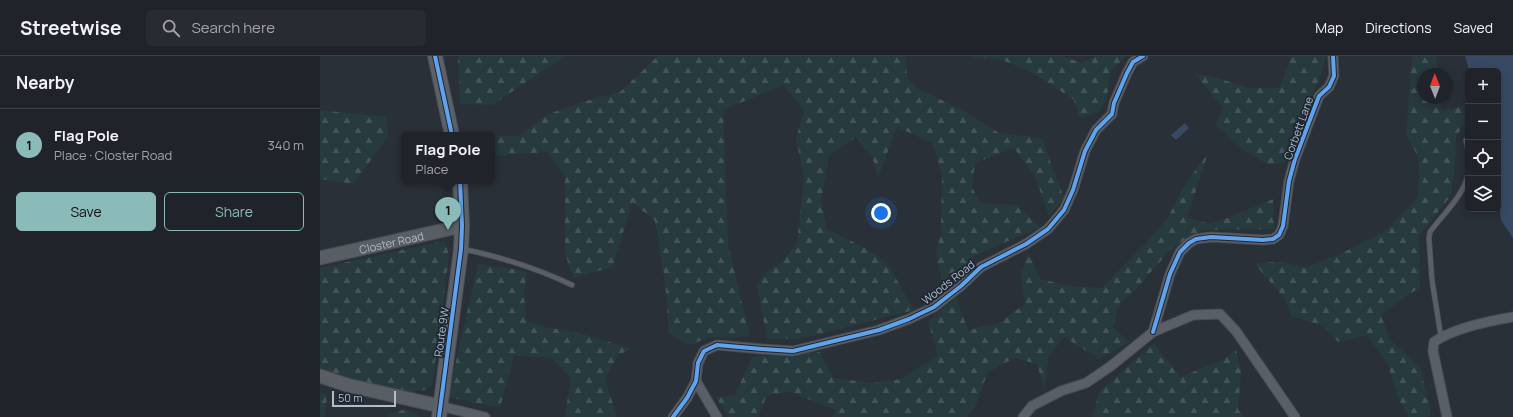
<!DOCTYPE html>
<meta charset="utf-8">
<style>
body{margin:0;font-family:Manrope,sans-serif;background:#282c32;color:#f1f3f6}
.controls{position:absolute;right:12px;top:12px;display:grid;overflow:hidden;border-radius:6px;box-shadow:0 2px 10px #0003}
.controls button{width:36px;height:36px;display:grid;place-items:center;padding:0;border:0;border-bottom:1px solid #3d4147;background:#20242a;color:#f1f3f6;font:20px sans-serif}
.compass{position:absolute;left:1097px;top:12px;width:36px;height:36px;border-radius:50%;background:#20242a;box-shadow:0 2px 10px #0003;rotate:359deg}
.scale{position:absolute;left:12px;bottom:10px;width:64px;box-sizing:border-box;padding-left:4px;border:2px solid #b4bcc9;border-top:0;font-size:11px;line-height:14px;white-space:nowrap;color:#b4bcc9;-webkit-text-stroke:3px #1d2633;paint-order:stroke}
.you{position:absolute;left:561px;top:157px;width:14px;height:14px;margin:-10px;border:3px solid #fff;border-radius:50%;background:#1a73e8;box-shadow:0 0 0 6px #1a73e833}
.badge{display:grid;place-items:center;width:26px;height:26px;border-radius:50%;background:#8bbbb9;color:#111;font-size:13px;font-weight:700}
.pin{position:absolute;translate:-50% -33px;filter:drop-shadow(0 1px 2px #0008)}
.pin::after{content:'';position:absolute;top:21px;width:14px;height:12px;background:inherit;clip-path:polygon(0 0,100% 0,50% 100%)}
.popup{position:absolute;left:81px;top:76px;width:94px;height:52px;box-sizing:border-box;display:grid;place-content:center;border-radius:6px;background:#20242a;filter:drop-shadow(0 1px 3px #0005);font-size:13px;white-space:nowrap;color:#a2a4a8}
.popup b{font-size:15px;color:#f1f3f6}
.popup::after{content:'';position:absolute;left:50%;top:100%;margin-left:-8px;border:8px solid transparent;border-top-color:#20242a}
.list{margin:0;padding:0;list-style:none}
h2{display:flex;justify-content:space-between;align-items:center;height:52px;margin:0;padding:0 16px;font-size:17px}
h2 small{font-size:13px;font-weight:400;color:#a2a4a8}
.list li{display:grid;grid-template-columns:26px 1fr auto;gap:12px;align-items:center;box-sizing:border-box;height:72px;padding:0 16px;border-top:1px solid #3d4147}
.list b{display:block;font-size:15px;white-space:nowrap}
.list p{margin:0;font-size:13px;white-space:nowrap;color:#a2a4a8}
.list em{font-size:13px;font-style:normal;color:#a2a4a8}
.actions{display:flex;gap:8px;padding:12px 16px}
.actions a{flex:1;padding:9px 0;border:1px solid #8bbbb9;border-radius:6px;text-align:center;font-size:14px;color:#8bbbb9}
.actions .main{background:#8bbbb9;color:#111}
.icon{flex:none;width:22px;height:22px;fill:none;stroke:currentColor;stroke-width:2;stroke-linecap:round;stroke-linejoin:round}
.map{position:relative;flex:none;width:1193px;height:361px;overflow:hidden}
header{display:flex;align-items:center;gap:24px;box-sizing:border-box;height:56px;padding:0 20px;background:#20242a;border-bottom:1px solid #3d4147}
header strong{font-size:19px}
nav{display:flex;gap:22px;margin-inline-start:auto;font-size:14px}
.search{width:280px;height:36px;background:#282c32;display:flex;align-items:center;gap:10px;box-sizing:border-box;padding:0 14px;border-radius:6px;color:#a2a4a8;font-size:15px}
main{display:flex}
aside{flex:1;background:#20242a}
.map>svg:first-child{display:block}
</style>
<header>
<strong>Streetwise</strong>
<div class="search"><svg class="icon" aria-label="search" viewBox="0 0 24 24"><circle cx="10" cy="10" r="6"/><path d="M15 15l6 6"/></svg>Search here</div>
<nav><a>Map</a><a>Directions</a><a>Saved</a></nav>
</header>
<main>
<aside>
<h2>Nearby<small></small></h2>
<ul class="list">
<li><span class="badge">1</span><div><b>Flag Pole</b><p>Place · Closter Road</p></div><em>340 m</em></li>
</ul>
<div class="actions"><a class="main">Save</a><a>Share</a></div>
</aside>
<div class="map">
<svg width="1193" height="361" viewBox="0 0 1193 361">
<defs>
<pattern id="forest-firs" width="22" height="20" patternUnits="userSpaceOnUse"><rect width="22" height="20" fill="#273a3e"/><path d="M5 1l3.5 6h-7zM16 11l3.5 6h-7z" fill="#445559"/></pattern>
</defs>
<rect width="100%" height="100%" fill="#2a3038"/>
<path fill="url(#forest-firs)" d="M 138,0 L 245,0 L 172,49 L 140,48 Z
M 338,0 L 586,0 L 587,21 L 598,33 L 641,53 L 679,77 L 723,82 L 729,102 L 744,142 L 729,160 L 715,120 L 694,92 L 655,107 L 652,131 L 660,147 L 696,149 L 720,171 L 654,200 L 625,237 L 616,199 L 621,175 L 622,118 L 612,87 L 577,71 L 558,122 L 553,103 L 536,81 L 509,99 L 501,145 L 507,173 L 543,191 L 567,207 L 594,254 L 480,283 L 447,283 L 437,229 L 444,217 L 462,206 L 477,186 L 484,122 L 476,83 L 484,54 L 463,29 L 403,54 L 408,189 L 430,280 L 425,281 L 387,282 L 370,289 L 349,278 L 345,225 L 335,165 L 312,146 L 293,211 L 253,222 L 245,197 L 245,121 L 227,96 L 172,100 L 172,80 L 198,80 L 229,58 L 262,46 L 300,36 Z
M 650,0 L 744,0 L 761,7 L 776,0 L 806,0 L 790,16 L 787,42 L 779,56 L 760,62 L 754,44 C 731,29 705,10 677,3 C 668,1 660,4 650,0 Z
M 968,0 L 1005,0 L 1003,13 L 965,106 L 949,109 L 925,95 L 895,69 L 903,52 L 875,18 L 890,20 L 930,32 L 960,32 L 970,2 Z
M 1092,0 L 1116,0 L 1118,18 L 1103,18 L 1103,42 L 1120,42 L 1122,54 L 1146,50 L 1148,53 L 1148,64 L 1136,80 L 1134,121 L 1130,141 L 1099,180 L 1100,232 L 1087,239 L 1061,259 L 1070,284 L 1100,311 L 1111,358 L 1109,361 L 1089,361 L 1079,344 L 1067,307 L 1047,279 L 1018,286 L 1004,270 L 971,260 L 965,243 L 934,207 L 962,206 L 986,212 L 1024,196 L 1065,175 L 1098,142 L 1099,102 L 1086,78 Z
M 0,54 L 66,61 L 68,80 L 34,128 L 0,123 Z
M 888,97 L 867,162 L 890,168 L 910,161 L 953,143 L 954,173 L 882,174 L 852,192 L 816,233 L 800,247 L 793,271 L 809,286 L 779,303 L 744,281 L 729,299 L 724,334 L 717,308 L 694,302 L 668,316 L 656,349 L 647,361 L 513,361 L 516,354 L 470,336 L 447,339 L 438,361 L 408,361 L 396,341 L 415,339 L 432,301 L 500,296 L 513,322 L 553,327 L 581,323 L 618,299 L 608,265 L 636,242 L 648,274 L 679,267 L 705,248 L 701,219 L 708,195 L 720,223 L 750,230 L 782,232 L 826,187 L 847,163 L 866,127 Z
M 123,185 L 126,187 L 129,200 L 112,329 L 105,334 L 91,336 L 24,323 L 0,312 L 0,212 Z
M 158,208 L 207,215 L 204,237 L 206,265 L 225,271 L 259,277 L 312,293 L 298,299 L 285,322 L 297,361 L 243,361 L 245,359 L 251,323 L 232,302 L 194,299 L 180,352 L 128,341 Z
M 834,287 L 860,321 L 903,304 L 916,293 L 921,317 L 918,353 L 923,361 L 772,361 L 780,335 Z
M 0,336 L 7,338 L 5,361 L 0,361 Z
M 86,353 L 100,361 L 67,361 L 68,358 Z"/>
<path fill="#384963" d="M 1145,0 L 1193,0 L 1193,182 L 1181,164 L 1178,136 L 1178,15 L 1149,15 Z
M 865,67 L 869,72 L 856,84 L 851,79 Z"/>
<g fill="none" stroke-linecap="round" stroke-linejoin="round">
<defs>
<path id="lane" d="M 1146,84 L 1148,94
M 143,193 C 181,201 216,212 252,229
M 1121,281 L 1112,224 L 1109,182 L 1110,176 C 1123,158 1142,142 1148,119"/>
<path id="street" d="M 833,276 L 850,218 L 860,196 L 869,187 L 876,183 L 891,181 L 943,184 L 953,183 L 959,179 L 963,170 L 969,125 L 975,103 L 999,40 L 1009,31 L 1014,20 L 1013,0
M 376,325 L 397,361
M 120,350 L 165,361
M 353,361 L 367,342 L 376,325 L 378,307 L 384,295 L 397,289 L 442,293 L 473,295 L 559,274 L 589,263 L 614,251 L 641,230 L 661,211 L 706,188 L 728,173 L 744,154 L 753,134 L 765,95 L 776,74 L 792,58 L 794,47 L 807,17 L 813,6 L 823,0
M 703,361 L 712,350 L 741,335 L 766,327 L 791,310 L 833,276 L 873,259 L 900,258 L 916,275 L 975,361
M 1127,361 L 1113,295 L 1114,286 C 1134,272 1169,265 1193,261"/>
<g id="secondary">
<path id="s1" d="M 0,202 L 142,170"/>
<path d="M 0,320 L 27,329 L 120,350"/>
</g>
<path id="primary" d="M 115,0 L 132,79
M 119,361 L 141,193 L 142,170 L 140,125"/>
</defs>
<use href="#lane" stroke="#484c53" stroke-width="6"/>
<use href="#street" stroke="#484c53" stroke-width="11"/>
<use href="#secondary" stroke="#484c53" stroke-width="15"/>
<use href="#primary" stroke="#484c55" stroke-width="16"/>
<use href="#lane" stroke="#5a5e66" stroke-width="4.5"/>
<use href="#street" stroke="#5a5e66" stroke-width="9"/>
<use href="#secondary" stroke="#595d64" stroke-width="13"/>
<use href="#primary" stroke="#5c6168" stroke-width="14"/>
<defs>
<path id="cycleway" d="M 115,0 L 132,79
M 833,276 L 850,218 L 860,196 L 869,187 L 876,183 L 891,181 L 943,184 L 953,183 L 959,179 L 963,170 L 969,125 L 975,103 L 999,40 L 1009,31 L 1014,20 L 1013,0
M 119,361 L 141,193 L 142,170 L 140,125
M 353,361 L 367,342 L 376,325 L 378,307 L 384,295 L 397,289 L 442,293 L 473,295 L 559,274 L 589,263 L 614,251 L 641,230 L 661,211 L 706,188 L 728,173 L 744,154 L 753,134 L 765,95 L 776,74 L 792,58 L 794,47 L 807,17 L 813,6 L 823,0"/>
</defs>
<use href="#cycleway" stroke="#1d2633" stroke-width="6"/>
<use href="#cycleway" stroke="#60a3ed" stroke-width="4"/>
</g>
<g text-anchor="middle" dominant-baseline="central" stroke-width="3.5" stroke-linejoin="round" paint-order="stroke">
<g font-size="11" fill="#b4bcc9" stroke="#1d2633">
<text transform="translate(978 72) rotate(-70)">Corbett Lane</text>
<text stroke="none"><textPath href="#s1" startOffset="73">Closter Road</textPath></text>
<text transform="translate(628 226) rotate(-38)">Woods Road</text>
<text transform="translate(121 276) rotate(-82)">Route 9W</text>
</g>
</g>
</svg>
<div class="controls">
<button>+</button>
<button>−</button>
<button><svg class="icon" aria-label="locate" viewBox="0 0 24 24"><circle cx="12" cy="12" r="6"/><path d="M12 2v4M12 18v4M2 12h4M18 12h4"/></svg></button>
<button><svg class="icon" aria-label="layers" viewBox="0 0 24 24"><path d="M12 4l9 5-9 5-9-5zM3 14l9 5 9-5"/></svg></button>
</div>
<svg class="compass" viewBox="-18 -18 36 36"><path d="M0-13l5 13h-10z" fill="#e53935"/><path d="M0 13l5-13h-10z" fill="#a2a4a8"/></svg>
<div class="scale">50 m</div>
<div class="you"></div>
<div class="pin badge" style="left:128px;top:174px">1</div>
<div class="popup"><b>Flag Pole</b>Place</div>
</div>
</main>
